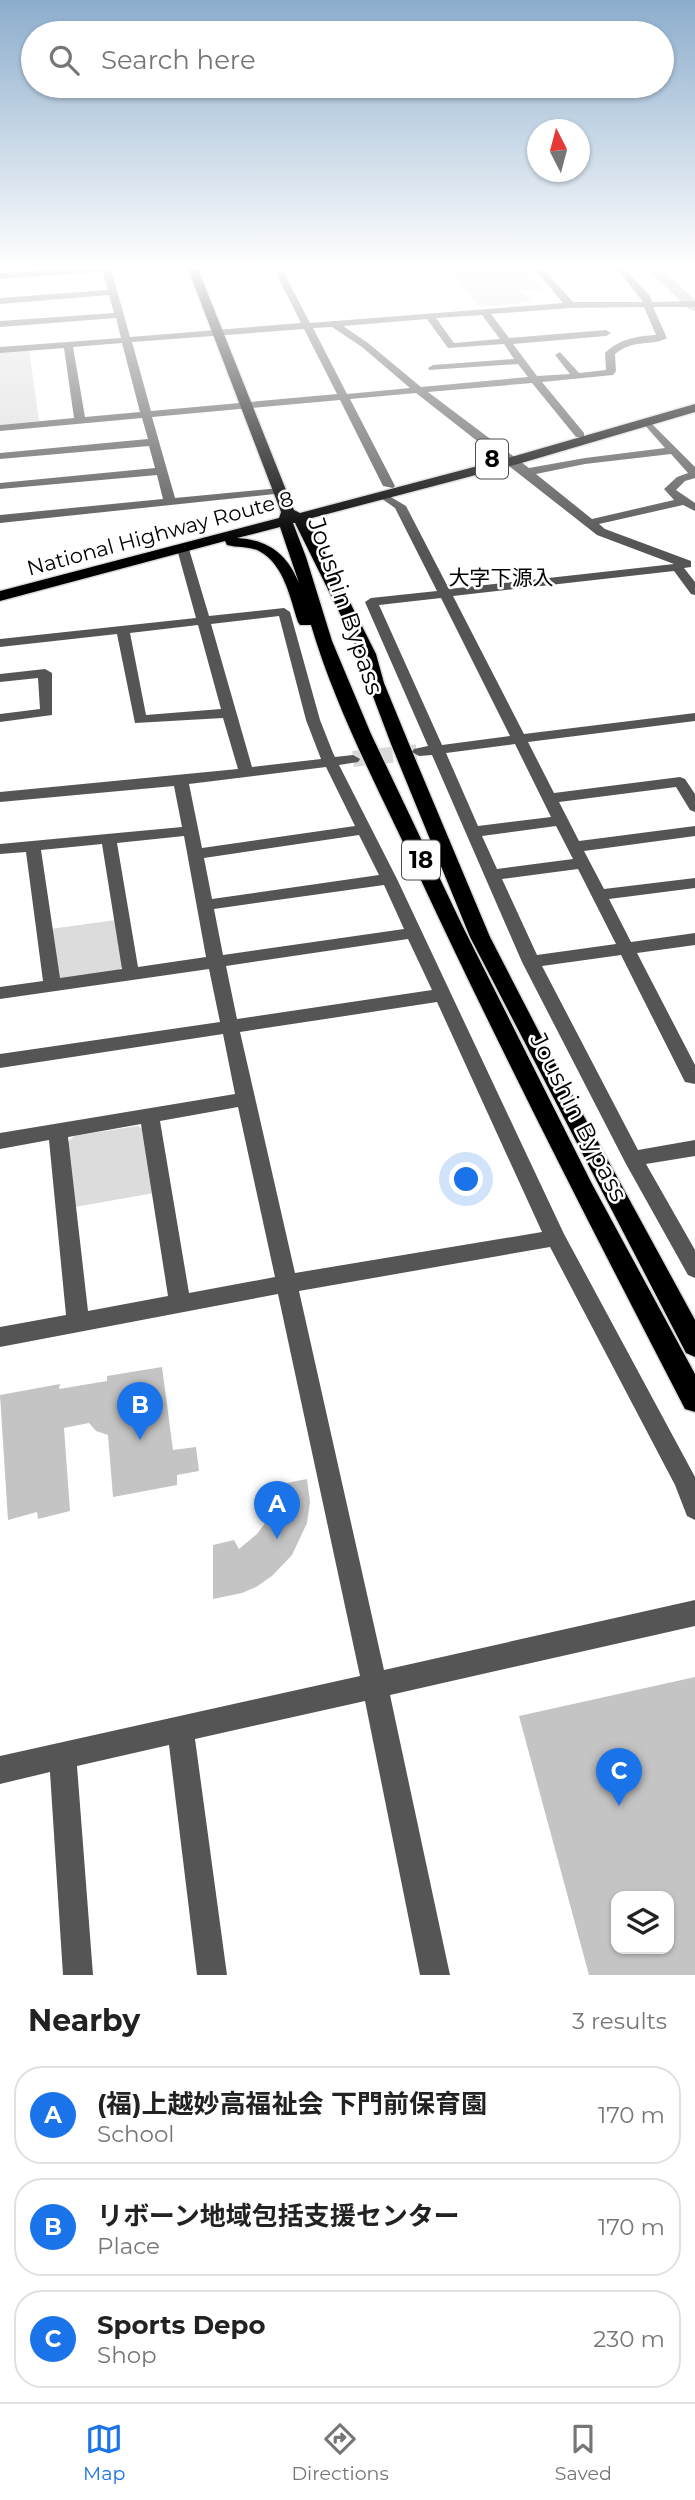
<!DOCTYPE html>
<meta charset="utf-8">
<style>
body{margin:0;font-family:Montserrat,"Noto Sans JP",sans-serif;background:#f6f6f6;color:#222}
.controls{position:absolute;right:21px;bottom:21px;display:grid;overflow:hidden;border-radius:14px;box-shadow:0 2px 5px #0004}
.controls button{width:63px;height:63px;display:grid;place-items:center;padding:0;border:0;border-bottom:2px solid #e0e0e0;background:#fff;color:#222;font:35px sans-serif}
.compass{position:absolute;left:527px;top:119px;width:63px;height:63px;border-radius:50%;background:#fff;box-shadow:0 2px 5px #0004;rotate:354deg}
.you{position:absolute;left:467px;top:1180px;width:24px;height:24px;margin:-18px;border:5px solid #fff;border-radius:50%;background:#1a73e8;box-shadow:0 0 0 10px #1a73e833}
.badge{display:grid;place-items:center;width:46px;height:46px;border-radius:50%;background:#1a73e8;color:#fff;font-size:23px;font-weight:700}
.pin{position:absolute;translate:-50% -58px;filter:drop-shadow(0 2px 4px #0008)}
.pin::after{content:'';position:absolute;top:37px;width:24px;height:21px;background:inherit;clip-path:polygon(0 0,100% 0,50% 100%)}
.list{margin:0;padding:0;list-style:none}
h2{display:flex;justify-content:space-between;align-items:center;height:91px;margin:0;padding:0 28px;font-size:30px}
h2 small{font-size:23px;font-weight:400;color:#767676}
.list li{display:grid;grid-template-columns:46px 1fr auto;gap:21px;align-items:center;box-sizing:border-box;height:98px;margin:0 14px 14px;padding:0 14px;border:2px solid #e0e0e0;border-radius:28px}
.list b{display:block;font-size:26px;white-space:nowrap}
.list p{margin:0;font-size:23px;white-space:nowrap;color:#767676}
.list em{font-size:23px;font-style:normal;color:#767676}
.icon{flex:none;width:38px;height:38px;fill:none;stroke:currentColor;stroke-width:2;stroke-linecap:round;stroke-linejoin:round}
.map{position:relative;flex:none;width:695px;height:1975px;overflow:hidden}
.search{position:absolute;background:#fff;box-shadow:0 2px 5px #0004;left:21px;right:21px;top:21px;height:77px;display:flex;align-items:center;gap:18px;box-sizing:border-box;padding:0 24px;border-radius:38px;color:#767676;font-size:26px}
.sheet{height:427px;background:#fff}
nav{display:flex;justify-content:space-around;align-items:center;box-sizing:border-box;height:98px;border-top:2px solid #e0e0e0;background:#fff;font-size:19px;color:#767676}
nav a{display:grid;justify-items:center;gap:4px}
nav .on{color:#1a73e8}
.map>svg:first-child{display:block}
</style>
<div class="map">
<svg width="695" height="1975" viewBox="0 0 695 1975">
<rect width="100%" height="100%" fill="#fff"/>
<path fill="#dcdcdc" d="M 449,269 L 525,269 L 543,289 L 522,291 L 531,302 L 480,307 Z
M 29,349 L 39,421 L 0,425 L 0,351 Z
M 116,920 L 123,966 L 118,971 L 59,980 L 50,929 Z
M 137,1126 L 143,1129 L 154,1193 L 75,1207 L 68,1142 L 74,1136 Z"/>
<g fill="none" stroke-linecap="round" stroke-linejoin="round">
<path fill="#a3a3a3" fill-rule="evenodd" d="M 647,269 L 661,269 L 695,300 L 695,311 L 690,310 Z"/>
</g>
<path fill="#c4c4c4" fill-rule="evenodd" d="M 162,1367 L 173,1450 L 196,1447 L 199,1471 L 177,1475 L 177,1485 L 113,1497 L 108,1435 L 96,1431 L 89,1423 L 64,1428 L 70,1511 L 38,1519 L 37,1512 L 8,1520 L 0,1395 L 60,1384 L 59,1389 L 107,1381 L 107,1376 Z
M 307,1479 L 310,1502 L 307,1523 L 292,1555 L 272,1576 L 256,1587 L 242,1593 L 213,1599 L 213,1545 L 234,1540 L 239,1549 L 257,1534 L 266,1522 L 270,1505 L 266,1487 Z
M 695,1677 L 695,1975 L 589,1975 L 519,1716 ZM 616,1896 L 669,1896 L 669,1949 L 616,1949 Z"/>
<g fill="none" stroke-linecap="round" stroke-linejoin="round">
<path stroke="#d9d9d9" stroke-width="16" stroke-dasharray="16 8" stroke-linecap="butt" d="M 353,759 L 419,752"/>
<defs>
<path id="highway" d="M 188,269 L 198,269 L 294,510 L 300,513 L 508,458 L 695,404 L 695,412 L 518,464 L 308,519 L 376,654 L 384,683 L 409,744 L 490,937 L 556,1065 L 695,1320 L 695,1357 L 686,1353 L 470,937 L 391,744 L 368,683 L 360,654 L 295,523 L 293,523 L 306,557 L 332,641 L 371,734 L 463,927 L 592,1184 L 695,1374 L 695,1412 L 685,1409 C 594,1233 504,1058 420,878 C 382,796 337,713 311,625 L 300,625 L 298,622 C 290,598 284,564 259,551 C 249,546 238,548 227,545 L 225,541 L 0,601 L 0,591 L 279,518 L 281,512 ZM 280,527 L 299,583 C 287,554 269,540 237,538 Z"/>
</defs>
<use href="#highway" stroke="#dbdbdb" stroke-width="3"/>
<path fill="#555" fill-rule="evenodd" d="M 71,269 L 111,269 L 130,337 L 301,323 L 274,269 L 282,269 L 310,323 L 563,303 L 535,269 L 543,269 L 573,302 L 643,302 L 617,269 L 625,269 L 650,296 L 652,302 L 695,301 L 695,307 L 653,307 L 667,338 C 651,347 635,338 615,354 L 616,371 L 613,375 L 542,382 L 584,433 L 584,437 L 576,437 L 532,383 L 428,392 L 529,468 L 585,458 L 665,448 L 642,422 L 647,419 L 695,467 L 695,478 L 685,481 L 676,490 L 695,503 L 695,511 L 683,505 L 599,524 L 605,529 L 691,561 L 691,567 L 684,568 L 695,582 L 695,595 L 691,594 L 674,571 L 453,596 L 524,734 L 695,713 L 695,721 L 528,742 L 554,793 L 680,777 L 685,779 L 695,794 L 695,812 L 690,810 L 676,787 L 559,802 L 579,841 L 695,826 L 695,836 L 584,851 L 604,889 L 695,878 L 695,888 L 609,899 L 631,942 L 695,933 L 695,945 L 637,953 L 695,1065 L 695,1084 L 685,1082 L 621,955 L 542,966 L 638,1150 L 695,1140 L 695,1156 L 646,1164 L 695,1250 L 695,1278 L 688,1275 L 626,1164 L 522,962 L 432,755 L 419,756 L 412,752 L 414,749 L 428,746 L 365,602 L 371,598 L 437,591 L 395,508 L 378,496 L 384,493 L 406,506 L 449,589 L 674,564 L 597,535 L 416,393 L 350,399 L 395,486 L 393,488 L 383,486 L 340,400 L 152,417 L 175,498 L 280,488 L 284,489 L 284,493 L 0,523 L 0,515 L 163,499 L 157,475 L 0,489 L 0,483 L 155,468 L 149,446 L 0,459 L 0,453 L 148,439 L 142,418 L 0,431 L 0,425 L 74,418 L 64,348 L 0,353 L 0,347 L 121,338 L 116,318 L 0,327 L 0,321 L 114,313 L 109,295 L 0,304 L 0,298 L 108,290 L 103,272 L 0,279 L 0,273 ZM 644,307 L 656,335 C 637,336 619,339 605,353 L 606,370 L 579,373 L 560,352 L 555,355 L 570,374 L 537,376 L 513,344 L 606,336 L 611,333 L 606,330 L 509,338 L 491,314 L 570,308 ZM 482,315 L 500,339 L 454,343 L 436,318 ZM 427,319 L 448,348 L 504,344 L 514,359 L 433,365 L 428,368 L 429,370 L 518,364 L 528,377 L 421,387 L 368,343 L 343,326 ZM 332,327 L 362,347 L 410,388 L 347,394 L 313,328 ZM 304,329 L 337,394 L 151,411 L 132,342 ZM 122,343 L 140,412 L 85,417 L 73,347 ZM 671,454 L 688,473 L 677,477 L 664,489 L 674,500 L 592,519 L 536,474 L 585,464 ZM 441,598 L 510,736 L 442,745 L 379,605 ZM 515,744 L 551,817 L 478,826 L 446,753 ZM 556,826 L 573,859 L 497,869 L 482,836 ZM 578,869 L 616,944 L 537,955 L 502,879 Z
M 183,545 L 189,549 L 209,616 L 284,608 L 290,612 L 320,720 L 333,753 L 335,757 L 353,755 L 360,759 L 358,762 L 339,765 L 397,879 L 564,1234 L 695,1477 L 695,1520 L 687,1516 L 675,1485 L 550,1247 L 299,1291 L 384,1670 L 695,1600 L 695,1626 L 390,1695 L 450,1975 L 420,1975 L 365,1701 L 195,1739 L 227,1975 L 197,1975 L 169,1745 L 77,1766 L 93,1975 L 63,1975 L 50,1772 L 0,1784 L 0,1756 L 360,1676 L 278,1294 L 0,1347 L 0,1327 L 66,1315 L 49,1140 L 0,1149 L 0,1133 L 235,1094 L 223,1034 L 0,1068 L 0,1054 L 220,1022 L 209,969 L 0,999 L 0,987 L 43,981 L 26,852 L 0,854 L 0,844 L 182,827 L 174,786 L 0,802 L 0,792 L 238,769 L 223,718 L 135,723 L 117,634 L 0,647 L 0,639 L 196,618 L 177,549 ZM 279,616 L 306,720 L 321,759 L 252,767 L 211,624 ZM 198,625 L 221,709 L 146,715 L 130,633 ZM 326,767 L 355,826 L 202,848 L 189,784 ZM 359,835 L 379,875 L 212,899 L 204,858 ZM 184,836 L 206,957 L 138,967 L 117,843 ZM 102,844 L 122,969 L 60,978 L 41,850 ZM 384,885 L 404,929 L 223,955 L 214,909 ZM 408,939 L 432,990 L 237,1019 L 226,966 ZM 437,1002 L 542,1232 L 295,1273 L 240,1032 ZM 238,1107 L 275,1277 L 189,1293 L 160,1121 ZM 141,1124 L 168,1296 L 88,1311 L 68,1137 Z
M 45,669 L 52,673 L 52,715 L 0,722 L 0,714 L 40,709 L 38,678 L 0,682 L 0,674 Z"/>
<use href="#highway" fill="#000" fill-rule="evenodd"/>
</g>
<linearGradient id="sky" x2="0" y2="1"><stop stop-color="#8cadcc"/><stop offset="0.49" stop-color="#fff"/><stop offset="1" stop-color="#fff" stop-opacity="0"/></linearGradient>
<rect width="695" height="545" fill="url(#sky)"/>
<g text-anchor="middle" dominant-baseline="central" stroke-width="5" stroke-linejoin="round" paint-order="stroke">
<g font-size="21" fill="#000" stroke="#fff">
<text transform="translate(160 533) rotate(-15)">National Highway Route 8</text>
</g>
<g font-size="21" fill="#000" stroke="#fff">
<text x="501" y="577">大字下源入</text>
</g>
<g fill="#fff" stroke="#4c4c4c" stroke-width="2">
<rect x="476" y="439.5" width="32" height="39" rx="5"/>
<rect x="402" y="840.5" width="38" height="39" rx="5"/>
</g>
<g font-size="23" font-weight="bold" fill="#000">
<text x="492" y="459">8</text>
<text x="421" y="860">18</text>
</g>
<g font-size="24" fill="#000" stroke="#fff">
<text transform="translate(346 606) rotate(71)">Joushin Bypass</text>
<text transform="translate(579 1117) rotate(63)">Joushin Bypass</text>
</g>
</g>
</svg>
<div class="controls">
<button><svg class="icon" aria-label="layers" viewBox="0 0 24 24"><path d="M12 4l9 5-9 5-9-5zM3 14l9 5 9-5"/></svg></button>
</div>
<svg class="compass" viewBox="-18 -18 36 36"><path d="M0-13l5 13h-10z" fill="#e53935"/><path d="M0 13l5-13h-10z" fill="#767676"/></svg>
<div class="you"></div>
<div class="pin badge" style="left:277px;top:1539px">A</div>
<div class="pin badge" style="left:140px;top:1440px">B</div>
<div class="pin badge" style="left:619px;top:1806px">C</div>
<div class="search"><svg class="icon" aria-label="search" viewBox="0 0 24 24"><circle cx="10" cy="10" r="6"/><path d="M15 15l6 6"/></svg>Search here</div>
</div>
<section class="sheet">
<h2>Nearby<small>3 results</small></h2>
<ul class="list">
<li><span class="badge">A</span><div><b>(福)上越妙高福祉会 下門前保育園</b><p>School</p></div><em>170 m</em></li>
<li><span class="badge">B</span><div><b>リボーン地域包括支援センター</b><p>Place</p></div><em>170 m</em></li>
<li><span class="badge">C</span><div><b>Sports Depo</b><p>Shop</p></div><em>230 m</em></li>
</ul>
</section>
<nav>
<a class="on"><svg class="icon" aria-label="map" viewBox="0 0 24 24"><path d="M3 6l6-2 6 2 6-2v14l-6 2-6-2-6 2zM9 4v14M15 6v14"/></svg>Map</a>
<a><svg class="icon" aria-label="directions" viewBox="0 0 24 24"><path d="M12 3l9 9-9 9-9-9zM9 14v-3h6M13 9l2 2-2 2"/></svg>Directions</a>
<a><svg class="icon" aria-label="saved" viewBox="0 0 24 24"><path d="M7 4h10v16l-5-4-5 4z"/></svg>Saved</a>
</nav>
